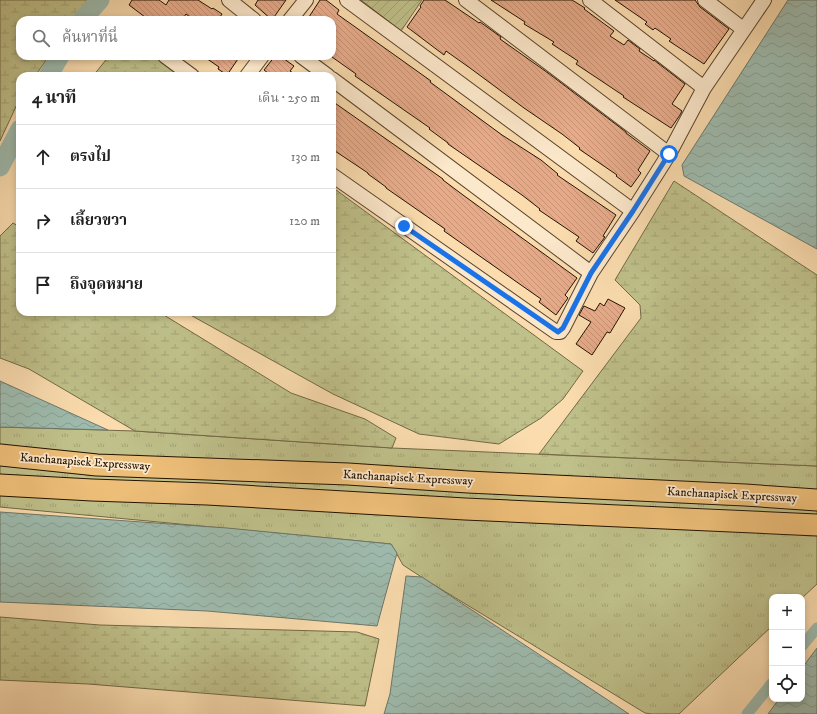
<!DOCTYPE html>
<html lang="th">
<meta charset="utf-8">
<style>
body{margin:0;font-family:"IM FELL DW Pica","Noto Serif Thai",serif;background:#f2f2f2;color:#222}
.controls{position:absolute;right:12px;bottom:12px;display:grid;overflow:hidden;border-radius:8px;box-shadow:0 2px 6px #0003}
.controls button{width:36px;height:36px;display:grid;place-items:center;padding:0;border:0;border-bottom:1px solid #e0e0e0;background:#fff;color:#222;font:20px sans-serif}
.stop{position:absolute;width:12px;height:12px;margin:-9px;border:3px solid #1a73e8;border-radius:50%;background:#fff}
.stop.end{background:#1a73e8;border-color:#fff;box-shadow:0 1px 4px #0008}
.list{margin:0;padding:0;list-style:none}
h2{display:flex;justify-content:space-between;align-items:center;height:52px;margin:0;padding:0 16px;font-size:17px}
h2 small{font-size:13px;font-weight:400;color:#767676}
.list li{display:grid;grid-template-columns:26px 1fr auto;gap:12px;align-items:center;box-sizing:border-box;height:64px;padding:0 16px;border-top:1px solid #e0e0e0}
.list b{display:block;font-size:15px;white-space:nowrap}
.list em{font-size:13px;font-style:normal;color:#767676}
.icon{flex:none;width:22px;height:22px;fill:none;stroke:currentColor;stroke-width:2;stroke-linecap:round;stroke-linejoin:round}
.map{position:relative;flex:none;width:817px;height:714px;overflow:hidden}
.search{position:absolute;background:#fff;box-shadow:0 2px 6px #0003;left:16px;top:16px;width:320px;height:44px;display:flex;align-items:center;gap:10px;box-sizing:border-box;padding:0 14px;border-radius:12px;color:#767676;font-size:15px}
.panel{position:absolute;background:#fff;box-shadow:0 2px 6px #0003;left:16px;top:72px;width:320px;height:244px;border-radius:12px}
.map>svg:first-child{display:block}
</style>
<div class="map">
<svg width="817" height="714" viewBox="0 0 817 714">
<defs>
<pattern id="grass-tufts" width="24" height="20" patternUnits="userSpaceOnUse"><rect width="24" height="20" fill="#bfc08a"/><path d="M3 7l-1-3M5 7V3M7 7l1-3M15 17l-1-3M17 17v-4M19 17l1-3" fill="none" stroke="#a4a475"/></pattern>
<pattern id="wetland-marsh" width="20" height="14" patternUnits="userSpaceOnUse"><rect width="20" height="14" fill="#bfc08a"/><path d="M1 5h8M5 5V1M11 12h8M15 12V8" fill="none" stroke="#a4a475"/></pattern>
<pattern id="garden-furrows" width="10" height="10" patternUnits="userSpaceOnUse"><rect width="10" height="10" fill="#bfc08a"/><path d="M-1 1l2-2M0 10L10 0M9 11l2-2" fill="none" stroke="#a4a475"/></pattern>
<pattern id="water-waves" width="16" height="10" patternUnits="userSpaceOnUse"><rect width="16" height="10" fill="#9ebbae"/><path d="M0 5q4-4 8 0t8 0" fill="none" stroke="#88a094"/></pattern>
<pattern id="building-back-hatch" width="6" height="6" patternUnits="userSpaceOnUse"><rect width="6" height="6" fill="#e8ab8a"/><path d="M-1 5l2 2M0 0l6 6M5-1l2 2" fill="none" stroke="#c79275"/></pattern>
</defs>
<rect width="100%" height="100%" fill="#fadcaf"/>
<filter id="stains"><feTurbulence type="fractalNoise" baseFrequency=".005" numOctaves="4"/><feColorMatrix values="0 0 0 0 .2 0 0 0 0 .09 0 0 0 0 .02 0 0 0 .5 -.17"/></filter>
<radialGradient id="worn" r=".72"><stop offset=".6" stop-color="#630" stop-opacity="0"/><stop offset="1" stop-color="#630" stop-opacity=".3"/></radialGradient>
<path fill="url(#grass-tufts)" stroke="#726945" d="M 0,427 L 135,431 L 392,448 L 817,466 L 817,584 L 802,598 L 772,597 L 772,626 L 679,714 L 652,714 L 645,713 L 426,580 L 403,565 L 391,544 L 0,507 Z"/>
<path fill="url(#wetland-marsh)" stroke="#726945" d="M 0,0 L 91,0 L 76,20 L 20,20 L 20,56 L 49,56 L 35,76 L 20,76 L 20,98 L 0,141 Z
M 109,56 L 153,56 L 181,76 L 93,76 Z
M 674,181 L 817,275 L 817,466 L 539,454 L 641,318 L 640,305 L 615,280 Z
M 332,187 L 583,371 L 563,399 L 541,418 L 499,444 L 419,434 L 333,394 L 185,312 L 332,312 Z
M 13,223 L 20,227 L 20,312 L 159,312 L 291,393 L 365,419 L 396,438 L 392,448 L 135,431 L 29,369 L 0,358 L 0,236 Z
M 0,617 L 100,625 L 357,632 L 379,639 L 365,706 L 88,684 L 0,680 Z"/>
<path fill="url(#garden-furrows)" stroke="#726945" d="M 361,0 L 422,0 L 401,31 Z"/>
<path fill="url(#water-waves)" stroke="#6d7768" d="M 788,0 L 817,0 L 817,249 L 684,176 L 682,165 Z
M 0,381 L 108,430 L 0,427 Z
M 0,512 L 227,528 L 391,544 L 397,553 L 377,626 L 207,611 L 0,602 Z
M 406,576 L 422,577 L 629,714 L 384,714 L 390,694 Z
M 817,648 L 817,714 L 768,714 L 779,699 L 802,699 L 802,668 Z"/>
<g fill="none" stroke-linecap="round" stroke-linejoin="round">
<path stroke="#9ebbae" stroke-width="11" d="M 802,646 L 817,628
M 747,714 L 772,683"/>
<path stroke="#9ebbae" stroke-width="19" d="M 82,20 L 100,0
M 48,76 L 60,56
M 0,167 L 20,129"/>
</g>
<path fill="url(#building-back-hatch)" stroke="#241200" d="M 132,0 L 159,0 L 166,5 L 169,0 L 198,0 L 212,9 L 213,8 L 222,14 L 218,20 L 194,20 L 186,14 L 182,20 L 149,20 L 129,5 Z
M 258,0 L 286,0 L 272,20 L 255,5 Z
M 320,0 L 326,0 L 339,10 L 337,14 L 431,81 L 430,82 L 502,135 L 541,160 L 558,174 L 557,175 L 616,215 L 603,236 L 605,237 L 593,253 L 576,241 L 579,237 L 539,210 L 540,209 L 522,195 L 448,144 L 448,143 L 429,129 L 430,128 L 355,76 L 356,74 L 332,57 L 332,20 L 307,20 Z
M 424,0 L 445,0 L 479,23 L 480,22 L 501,37 L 500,39 L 548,73 L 626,132 L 626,133 L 650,151 L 638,170 L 641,173 L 631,187 L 616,176 L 617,175 L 579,149 L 580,148 L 562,134 L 524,108 L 470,68 L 446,51 L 444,55 L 407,27 L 421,7 L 420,6 Z
M 491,0 L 572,0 L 585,8 L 584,9 L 614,31 L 610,36 L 624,45 L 628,40 L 640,49 L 639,51 L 654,61 L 654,60 L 685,84 L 672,104 L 682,111 L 680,115 L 671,128 L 623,97 L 624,96 L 576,64 L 578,61 L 552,44 L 554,42 L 524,24 L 525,22 Z
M 615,0 L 695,0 L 700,7 L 729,29 L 704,64 L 669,41 L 671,39 L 655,28 L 653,30 L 645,24 L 647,22 Z
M 203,56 L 240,56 L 227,75 L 218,69 L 219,67 Z
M 275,56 L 280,56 L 294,66 L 290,71 L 298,76 L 272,76 L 264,70 Z
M 332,101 L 443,179 L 443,180 L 463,195 L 577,278 L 565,295 L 568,298 L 556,315 L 539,302 L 541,299 L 444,231 L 445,229 L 386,188 L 386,187 L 368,174 L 368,173 L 332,149 Z
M 608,299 L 625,308 L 610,333 L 607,332 L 592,355 L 576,344 L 591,322 L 579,315 L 584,306 L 595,311 L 600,303 L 604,306 Z"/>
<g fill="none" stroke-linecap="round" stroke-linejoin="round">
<defs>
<path id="minor" d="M 229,0 L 254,20
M 347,0 L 633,211
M 466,0 L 669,154
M 590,0 L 704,88
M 705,0 L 743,29
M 290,20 L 306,0
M 165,56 L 192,76
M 301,56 L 328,76
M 247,76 L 262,56
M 332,79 L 591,273
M 332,175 L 556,332 L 560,332 L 563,328 L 591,273 L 633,211 L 669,154 L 704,88 L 764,0"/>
<path id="highway" d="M 0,455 L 97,465 L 348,474 L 468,482 L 745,495 L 817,500
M 0,485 L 92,490 L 207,494 L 465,509 L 817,525"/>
</defs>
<use href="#minor" stroke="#5a442c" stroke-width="16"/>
<use href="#highway" stroke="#241200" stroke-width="23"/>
<use href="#minor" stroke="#fce8cb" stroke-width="14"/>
<use href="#highway" stroke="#edbe78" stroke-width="21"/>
</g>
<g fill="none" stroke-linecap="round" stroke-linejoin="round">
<path stroke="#1a73e8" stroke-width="5" d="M 404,226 L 558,332 L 563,328 L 591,273 L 633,211 L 669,154"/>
</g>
<g text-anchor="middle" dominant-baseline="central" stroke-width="3.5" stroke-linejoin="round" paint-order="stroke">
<g font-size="12" fill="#241200" stroke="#fce8cb">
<text transform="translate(85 462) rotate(4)">Kanchanapisek Expressway</text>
<text transform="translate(408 478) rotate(3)">Kanchanapisek Expressway</text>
<text transform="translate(732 495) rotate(3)">Kanchanapisek Expressway</text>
</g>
</g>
<rect width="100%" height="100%" filter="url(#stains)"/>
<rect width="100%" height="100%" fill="url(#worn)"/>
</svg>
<div class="controls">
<button>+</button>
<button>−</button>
<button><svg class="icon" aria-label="locate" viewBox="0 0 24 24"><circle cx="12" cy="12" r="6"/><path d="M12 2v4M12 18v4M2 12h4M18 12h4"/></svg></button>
</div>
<div class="stop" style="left:669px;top:154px"></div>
<div class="stop end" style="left:404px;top:226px"></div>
<div class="search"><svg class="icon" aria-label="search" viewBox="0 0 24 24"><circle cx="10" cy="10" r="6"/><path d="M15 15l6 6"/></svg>ค้นหาที่นี่</div>
<section class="panel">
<h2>4 นาที<small>เดิน · 250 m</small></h2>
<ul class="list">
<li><svg class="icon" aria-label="ahead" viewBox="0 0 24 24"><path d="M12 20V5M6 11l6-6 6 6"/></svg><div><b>ตรงไป</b></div><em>130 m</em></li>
<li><svg class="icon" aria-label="right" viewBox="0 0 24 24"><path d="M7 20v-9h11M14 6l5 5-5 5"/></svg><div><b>เลี้ยวขวา</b></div><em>120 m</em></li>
<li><svg class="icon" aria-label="arrive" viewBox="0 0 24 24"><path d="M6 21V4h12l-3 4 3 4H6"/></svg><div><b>ถึงจุดหมาย</b></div></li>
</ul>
</section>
</div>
